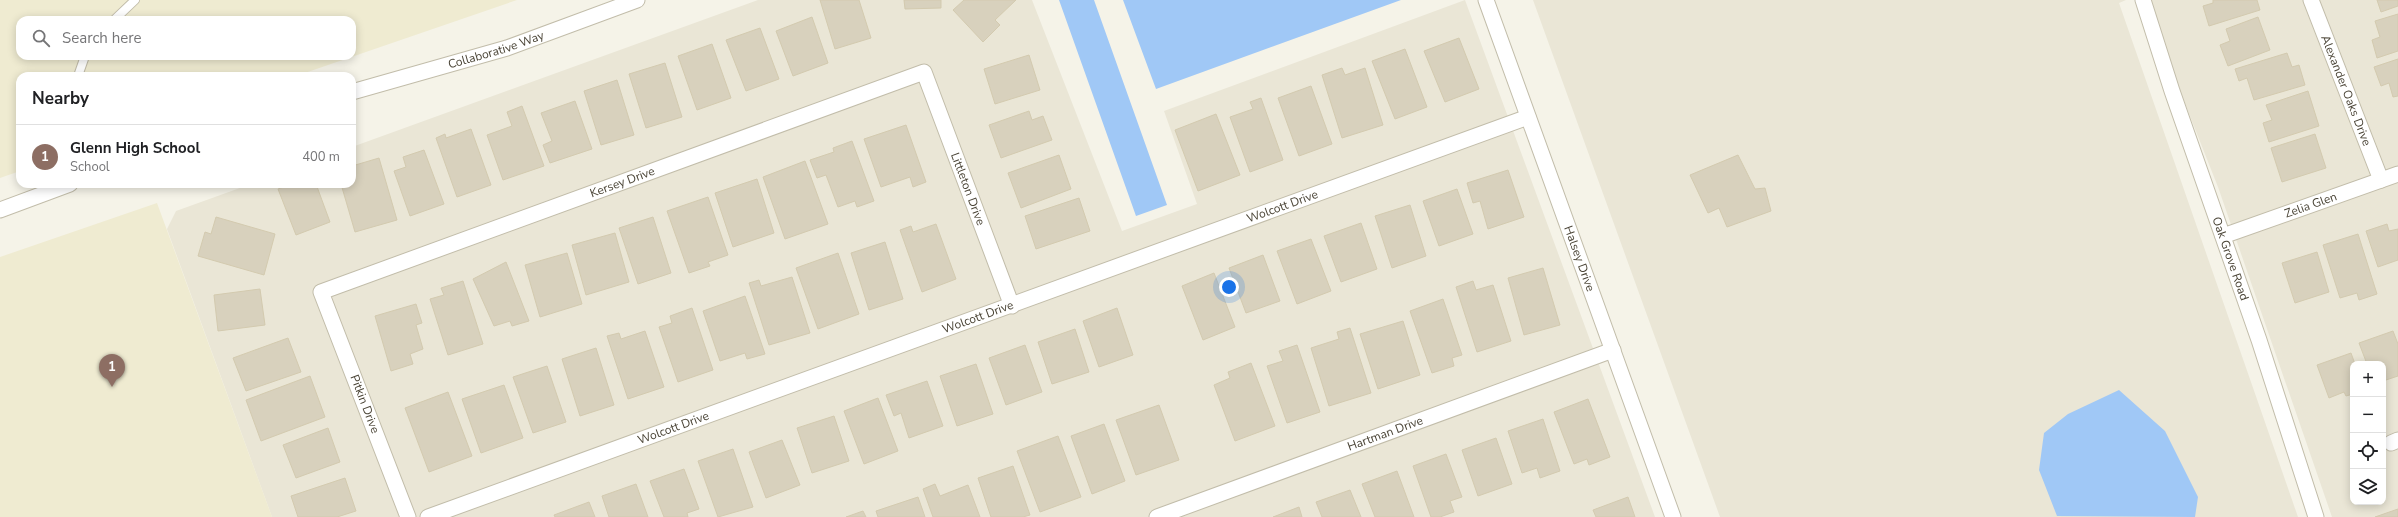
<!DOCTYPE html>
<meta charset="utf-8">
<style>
body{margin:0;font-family:"Nunito Sans",sans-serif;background:#f6f6f6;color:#202124}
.controls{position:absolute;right:12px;bottom:12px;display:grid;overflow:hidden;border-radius:8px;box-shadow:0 2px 10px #0003}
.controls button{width:36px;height:36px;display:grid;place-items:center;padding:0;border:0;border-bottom:1px solid #e0e0e0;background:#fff;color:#202124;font:20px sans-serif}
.you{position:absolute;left:1229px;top:287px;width:14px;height:14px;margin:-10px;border:3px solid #fff;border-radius:50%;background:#1a73e8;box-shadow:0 0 0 6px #1a73e833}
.badge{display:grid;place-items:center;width:26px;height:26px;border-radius:50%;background:#ff5816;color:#fff;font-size:13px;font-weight:700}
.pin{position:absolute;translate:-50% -33px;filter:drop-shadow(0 1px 2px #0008)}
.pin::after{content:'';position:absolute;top:21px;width:14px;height:12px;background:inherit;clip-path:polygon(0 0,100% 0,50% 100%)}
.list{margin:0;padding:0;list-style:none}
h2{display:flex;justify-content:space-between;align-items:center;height:52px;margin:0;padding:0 16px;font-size:17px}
h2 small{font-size:13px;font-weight:400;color:#757577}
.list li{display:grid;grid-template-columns:26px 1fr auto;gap:12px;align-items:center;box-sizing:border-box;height:64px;padding:0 16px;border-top:1px solid #e0e0e0}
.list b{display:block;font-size:15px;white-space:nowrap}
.list p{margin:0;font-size:13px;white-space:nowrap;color:#757577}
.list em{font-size:13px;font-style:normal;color:#757577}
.icon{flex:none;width:22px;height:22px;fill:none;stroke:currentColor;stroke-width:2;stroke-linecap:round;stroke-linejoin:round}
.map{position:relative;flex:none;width:2398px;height:517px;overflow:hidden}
.search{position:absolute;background:#fff;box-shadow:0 2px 10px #0003;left:16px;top:16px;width:340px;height:44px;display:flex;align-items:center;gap:10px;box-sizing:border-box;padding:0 14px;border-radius:12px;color:#757577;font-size:15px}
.panel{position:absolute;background:#fff;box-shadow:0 2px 10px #0003;left:16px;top:72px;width:340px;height:116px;border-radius:12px}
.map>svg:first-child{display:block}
</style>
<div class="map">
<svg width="2398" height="517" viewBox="0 0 2398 517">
<rect width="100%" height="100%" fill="#f5f3e8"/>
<path fill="#eae6d6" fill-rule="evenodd" d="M 758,0 L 1032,0 L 1122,231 L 1197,204 L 1164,111 L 1465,0 L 1655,517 L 272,517 L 167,229 L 176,211 L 251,184 L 352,184 L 352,147 Z
M 1533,0 L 2126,0 L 2119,3 L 2298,517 L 1720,517 Z
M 2144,0 L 2398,0 L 2398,517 L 2332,517 L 2218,187 ZM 2353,364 L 2383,364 L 2383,502 L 2353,502 Z"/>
<path fill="#efebd1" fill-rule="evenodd" d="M 0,0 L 517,0 L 296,76 L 20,76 L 20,171 L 0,178 ZM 20,20 L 352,20 L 352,56 L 20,56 Z
M 157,203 L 272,517 L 0,517 L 0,257 Z"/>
<path fill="#a0c8f6" d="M 1059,0 L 1094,0 L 1167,205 L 1136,216 Z
M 1123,0 L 1401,0 L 1156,89 Z
M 2119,390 L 2165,431 L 2198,497 L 2195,517 L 2057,516 L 2039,470 L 2044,433 L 2068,414 Z"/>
<path fill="#d8d1bd" stroke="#d3caaf" d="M 820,0 L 859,0 L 871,38 L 835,49 Z
M 904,0 L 941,0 L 941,8 L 905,9 Z
M 964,0 L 1016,0 L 995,20 L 1000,25 L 983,42 L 953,10 Z
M 2213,0 L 2257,0 L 2260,10 L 2209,26 L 2203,6 L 2213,3 Z
M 2377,0 L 2398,0 L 2398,6 L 2381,12 Z
M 2398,14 L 2398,51 L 2377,58 L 2372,40 L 2380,37 L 2375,21 Z
M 812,17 L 828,63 L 793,76 L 776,31 Z
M 2258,17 L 2270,50 L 2228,66 L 2220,45 L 2230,41 L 2226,29 Z
M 760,28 L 779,79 L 746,91 L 726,40 Z
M 1459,38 L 1479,89 L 1445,102 L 1424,51 Z
M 712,44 L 731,98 L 697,110 L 678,56 Z
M 1405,49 L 1427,107 L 1395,119 L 1372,61 Z
M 2287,53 L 2292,67 L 2299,65 L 2305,85 L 2254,100 L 2247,78 L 2239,81 L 2235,69 Z
M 1029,55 L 1040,90 L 995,104 L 984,69 Z
M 2398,59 L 2398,96 L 2393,97 L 2389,83 L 2381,86 L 2374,67 Z
M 665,63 L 682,117 L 646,128 L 629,74 Z
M 1342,68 L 1345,75 L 1365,68 L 1383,125 L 1342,138 L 1322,75 Z
M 617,80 L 634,135 L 601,145 L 584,91 Z
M 1311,86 L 1332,144 L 1299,156 L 1278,98 Z
M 2308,91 L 2319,126 L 2269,142 L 2263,123 L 2272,120 L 2266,105 Z
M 1261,98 L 1283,160 L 1250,172 L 1230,117 L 1253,109 L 1250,102 Z
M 575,101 L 592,149 L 550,163 L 543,145 L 552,141 L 541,113 Z
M 522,106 L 544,166 L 503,180 L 487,135 L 512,126 L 507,112 Z
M 1029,111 L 1032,120 L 1043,116 L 1052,140 L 1001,158 L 989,125 Z
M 1216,114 L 1240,175 L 1198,191 L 1175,130 Z
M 906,125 L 926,182 L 913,187 L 910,177 L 881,187 L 864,139 Z
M 471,129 L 491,185 L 457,197 L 436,138 L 445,134 L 446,138 Z
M 2315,134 L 2326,168 L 2282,182 L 2271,148 Z
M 852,141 L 874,201 L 857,207 L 855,201 L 838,207 L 826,175 L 817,178 L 810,160 L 834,152 L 833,148 Z
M 424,150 L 444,204 L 410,216 L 394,171 L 406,167 L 403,157 Z
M 1059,155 L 1071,189 L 1021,208 L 1008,173 Z
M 1738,155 L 1755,189 L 1765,188 L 1771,211 L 1727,227 L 1719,208 L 1708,213 L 1690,175 Z
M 379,158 L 397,220 L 355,232 L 341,184 L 352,184 L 352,166 Z
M 805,161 L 828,224 L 785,239 L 763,177 Z
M 1508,170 L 1524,217 L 1488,229 L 1480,201 L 1473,203 L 1467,183 Z
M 757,179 L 774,233 L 733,247 L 715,193 Z
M 292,184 L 316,184 L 330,222 L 296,235 L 278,189 Z
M 1457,189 L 1473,234 L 1439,246 L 1423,201 Z
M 708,197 L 728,255 L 708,262 L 710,266 L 689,273 L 667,211 Z
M 1079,198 L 1090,231 L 1036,249 L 1025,216 Z
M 1410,205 L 1426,256 L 1392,268 L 1375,216 Z
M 216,217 L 275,234 L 264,275 L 198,256 L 205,232 L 211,234 Z
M 653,217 L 671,273 L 638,284 L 619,228 Z
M 1361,223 L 1377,269 L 1341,282 L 1324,236 Z
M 936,224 L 956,279 L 922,292 L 900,230 L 911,226 L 913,232 Z
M 2387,224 L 2389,231 L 2398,229 L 2398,260 L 2378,267 L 2366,231 Z
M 615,233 L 629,282 L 586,295 L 572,245 Z
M 2358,234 L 2377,294 L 2359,300 L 2357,293 L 2340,298 L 2323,245 Z
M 1311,239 L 1331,291 L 1297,304 L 1277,251 Z
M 885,242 L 903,299 L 869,310 L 851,253 Z
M 2317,252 L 2329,292 L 2295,303 L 2282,263 Z
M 567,253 L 582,304 L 540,317 L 525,265 Z
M 838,253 L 859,314 L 818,329 L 796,268 Z
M 1263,255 L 1280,301 L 1246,313 L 1229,268 Z
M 506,262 L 529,321 L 512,326 L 510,321 L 494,326 L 473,279 Z
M 1543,268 L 1560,325 L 1524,335 L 1508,278 Z
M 1214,273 L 1235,327 L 1203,340 L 1182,286 Z
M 792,277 L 810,333 L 769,345 L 749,283 L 759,280 L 761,286 Z
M 463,281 L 483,344 L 448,355 L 430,299 L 444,295 L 441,288 Z
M 1473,281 L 1476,290 L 1493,285 L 1511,341 L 1477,352 L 1456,287 Z
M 260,289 L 265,325 L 218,331 L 214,295 Z
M 745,296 L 765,354 L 747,359 L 745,353 L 720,361 L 703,311 Z
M 1443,299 L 1462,355 L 1452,358 L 1454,366 L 1432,373 L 1410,311 Z
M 416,304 L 422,323 L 416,325 L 423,349 L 410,354 L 413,364 L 391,371 L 375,316 Z
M 692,308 L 713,370 L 678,382 L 659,327 L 672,323 L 670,316 Z
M 1117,308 L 1133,355 L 1099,367 L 1083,321 Z
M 1403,321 L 1420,375 L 1378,389 L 1360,334 Z
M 1350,328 L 1371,393 L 1329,406 L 1311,348 L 1339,339 L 1337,332 Z
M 1075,329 L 1089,372 L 1052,384 L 1038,342 Z
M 645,331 L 664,387 L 628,399 L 607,336 L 619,333 L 621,339 Z
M 2393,331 L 2398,344 L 2398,376 L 2383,381 L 2383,364 L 2367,364 L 2359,343 Z
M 288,338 L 301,372 L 246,391 L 233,358 Z
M 1025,345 L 1042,392 L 1006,405 L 989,358 Z
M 1297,345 L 1320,412 L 1287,423 L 1267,366 L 1283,361 L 1279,351 Z
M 596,348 L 614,405 L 580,416 L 562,359 Z
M 2351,353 L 2355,364 L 2353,364 L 2353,394 L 2346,396 L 2344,392 L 2329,398 L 2317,365 Z
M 1251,363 L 1275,426 L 1235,441 L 1214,385 L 1230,378 L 1228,372 Z
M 976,364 L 993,414 L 957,426 L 940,376 Z
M 547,366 L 566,422 L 533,433 L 513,377 Z
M 310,376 L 325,417 L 261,441 L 246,400 Z
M 927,381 L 943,426 L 909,438 L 901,413 L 894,416 L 886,395 Z
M 504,385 L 523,438 L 481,453 L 462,399 Z
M 448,392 L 472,456 L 429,472 L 405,408 Z
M 878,398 L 898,451 L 864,464 L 844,411 Z
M 1588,399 L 1610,457 L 1589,465 L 1587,459 L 1574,464 L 1554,412 Z
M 1159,405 L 1179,460 L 1136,475 L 1116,420 Z
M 834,416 L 849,461 L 812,473 L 797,428 Z
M 1543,419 L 1560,471 L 1540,478 L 1537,468 L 1522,473 L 1508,431 Z
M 1104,424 L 1125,481 L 1092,494 L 1071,436 Z
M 328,428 L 340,462 L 296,478 L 283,445 Z
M 1058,436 L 1081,497 L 1040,512 L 1017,451 Z
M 1496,438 L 1512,484 L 1478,496 L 1462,450 Z
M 782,440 L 800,485 L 766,498 L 749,452 Z
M 733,449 L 753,507 L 718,517 L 698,461 Z
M 1446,454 L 1462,497 L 1450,501 L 1454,512 L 1440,517 L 1431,517 L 1413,466 Z
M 1013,466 L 1030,515 L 1023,517 L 991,517 L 978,478 Z
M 684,469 L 699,509 L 687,513 L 688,517 L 664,517 L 650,481 Z
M 1397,471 L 1414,517 L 1375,517 L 1362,484 Z
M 345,478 L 356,511 L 337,517 L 298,517 L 291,496 Z
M 636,484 L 648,517 L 609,517 L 602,496 Z
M 935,484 L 940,496 L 968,485 L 980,517 L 933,517 L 923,489 Z
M 1350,490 L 1361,517 L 1322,517 L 1316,502 Z
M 918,497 L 925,517 L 878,517 L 876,511 Z
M 1628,497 L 1635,517 L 1596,517 L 1593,510 Z
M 589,502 L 595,517 L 555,517 L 554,515 Z
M 1299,507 L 1302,517 L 1273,517 Z
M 2398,509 L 2398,517 L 2375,517 Z
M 863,511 L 866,517 L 846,517 Z"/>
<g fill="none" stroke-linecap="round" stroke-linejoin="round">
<defs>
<path id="service" d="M 114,20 L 135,0
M 78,76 L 85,56"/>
<g id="minor">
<path id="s1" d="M 1486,0 L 1673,517"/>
<path id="s2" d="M 2143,0 L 2172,91 L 2259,340 L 2316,517"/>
<path id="s3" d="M 2311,0 L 2381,180"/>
<path id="s4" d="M 352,92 L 507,48 L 637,0"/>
<path d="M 0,210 L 70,184"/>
<path id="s5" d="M 2223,236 L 2398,174"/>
<path d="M 2391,443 L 2398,440"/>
<path id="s6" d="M 408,517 L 321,292 L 924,72 L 1012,306"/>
<path id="s7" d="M 428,517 L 1528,117"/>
<path id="s8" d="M 1157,517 L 1613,350"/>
</g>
</defs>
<use href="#service" stroke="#c2bdaa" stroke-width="10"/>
<use href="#minor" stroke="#c2bdaa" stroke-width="17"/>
<use href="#service" stroke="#fff" stroke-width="8"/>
<use href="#minor" stroke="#fff" stroke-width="15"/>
</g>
<g text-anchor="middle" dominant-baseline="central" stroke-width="3" stroke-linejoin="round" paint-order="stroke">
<g font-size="12" fill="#4a4436" stroke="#fff">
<text stroke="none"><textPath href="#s4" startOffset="150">Collaborative Way</textPath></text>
<text stroke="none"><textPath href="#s3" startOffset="97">Alexander Oaks Drive</textPath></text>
<text stroke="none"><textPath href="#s6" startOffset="562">Kersey Drive</textPath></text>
<text stroke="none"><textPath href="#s6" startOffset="1008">Littleton Drive</textPath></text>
<text stroke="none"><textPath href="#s5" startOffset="93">Zelia Glen</textPath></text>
<text stroke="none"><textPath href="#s7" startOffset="909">Wolcott Drive</textPath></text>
<text stroke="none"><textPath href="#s1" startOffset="275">Halsey Drive</textPath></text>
<text stroke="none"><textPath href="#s2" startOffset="273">Oak Grove Road</textPath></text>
<text stroke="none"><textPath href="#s7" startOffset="585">Wolcott Drive</textPath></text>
<text transform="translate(365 404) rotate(69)">Pitkin Drive</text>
<text stroke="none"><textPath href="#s7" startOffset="261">Wolcott Drive</textPath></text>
<text stroke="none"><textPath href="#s8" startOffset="243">Hartman Drive</textPath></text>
</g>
</g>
</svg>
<div class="controls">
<button>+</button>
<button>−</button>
<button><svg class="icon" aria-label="locate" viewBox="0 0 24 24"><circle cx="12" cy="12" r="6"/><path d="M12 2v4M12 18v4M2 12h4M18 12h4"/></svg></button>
<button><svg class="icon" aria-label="layers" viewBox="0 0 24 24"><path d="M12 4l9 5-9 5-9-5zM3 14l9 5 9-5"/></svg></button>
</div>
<div class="you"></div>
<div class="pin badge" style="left:112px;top:387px;background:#8d6e63">1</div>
<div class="search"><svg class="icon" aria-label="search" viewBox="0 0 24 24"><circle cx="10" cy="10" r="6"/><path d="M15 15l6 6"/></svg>Search here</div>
<section class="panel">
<h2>Nearby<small></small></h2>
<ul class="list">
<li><span class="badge" style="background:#8d6e63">1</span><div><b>Glenn High School</b><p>School</p></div><em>400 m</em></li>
</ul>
</section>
</div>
